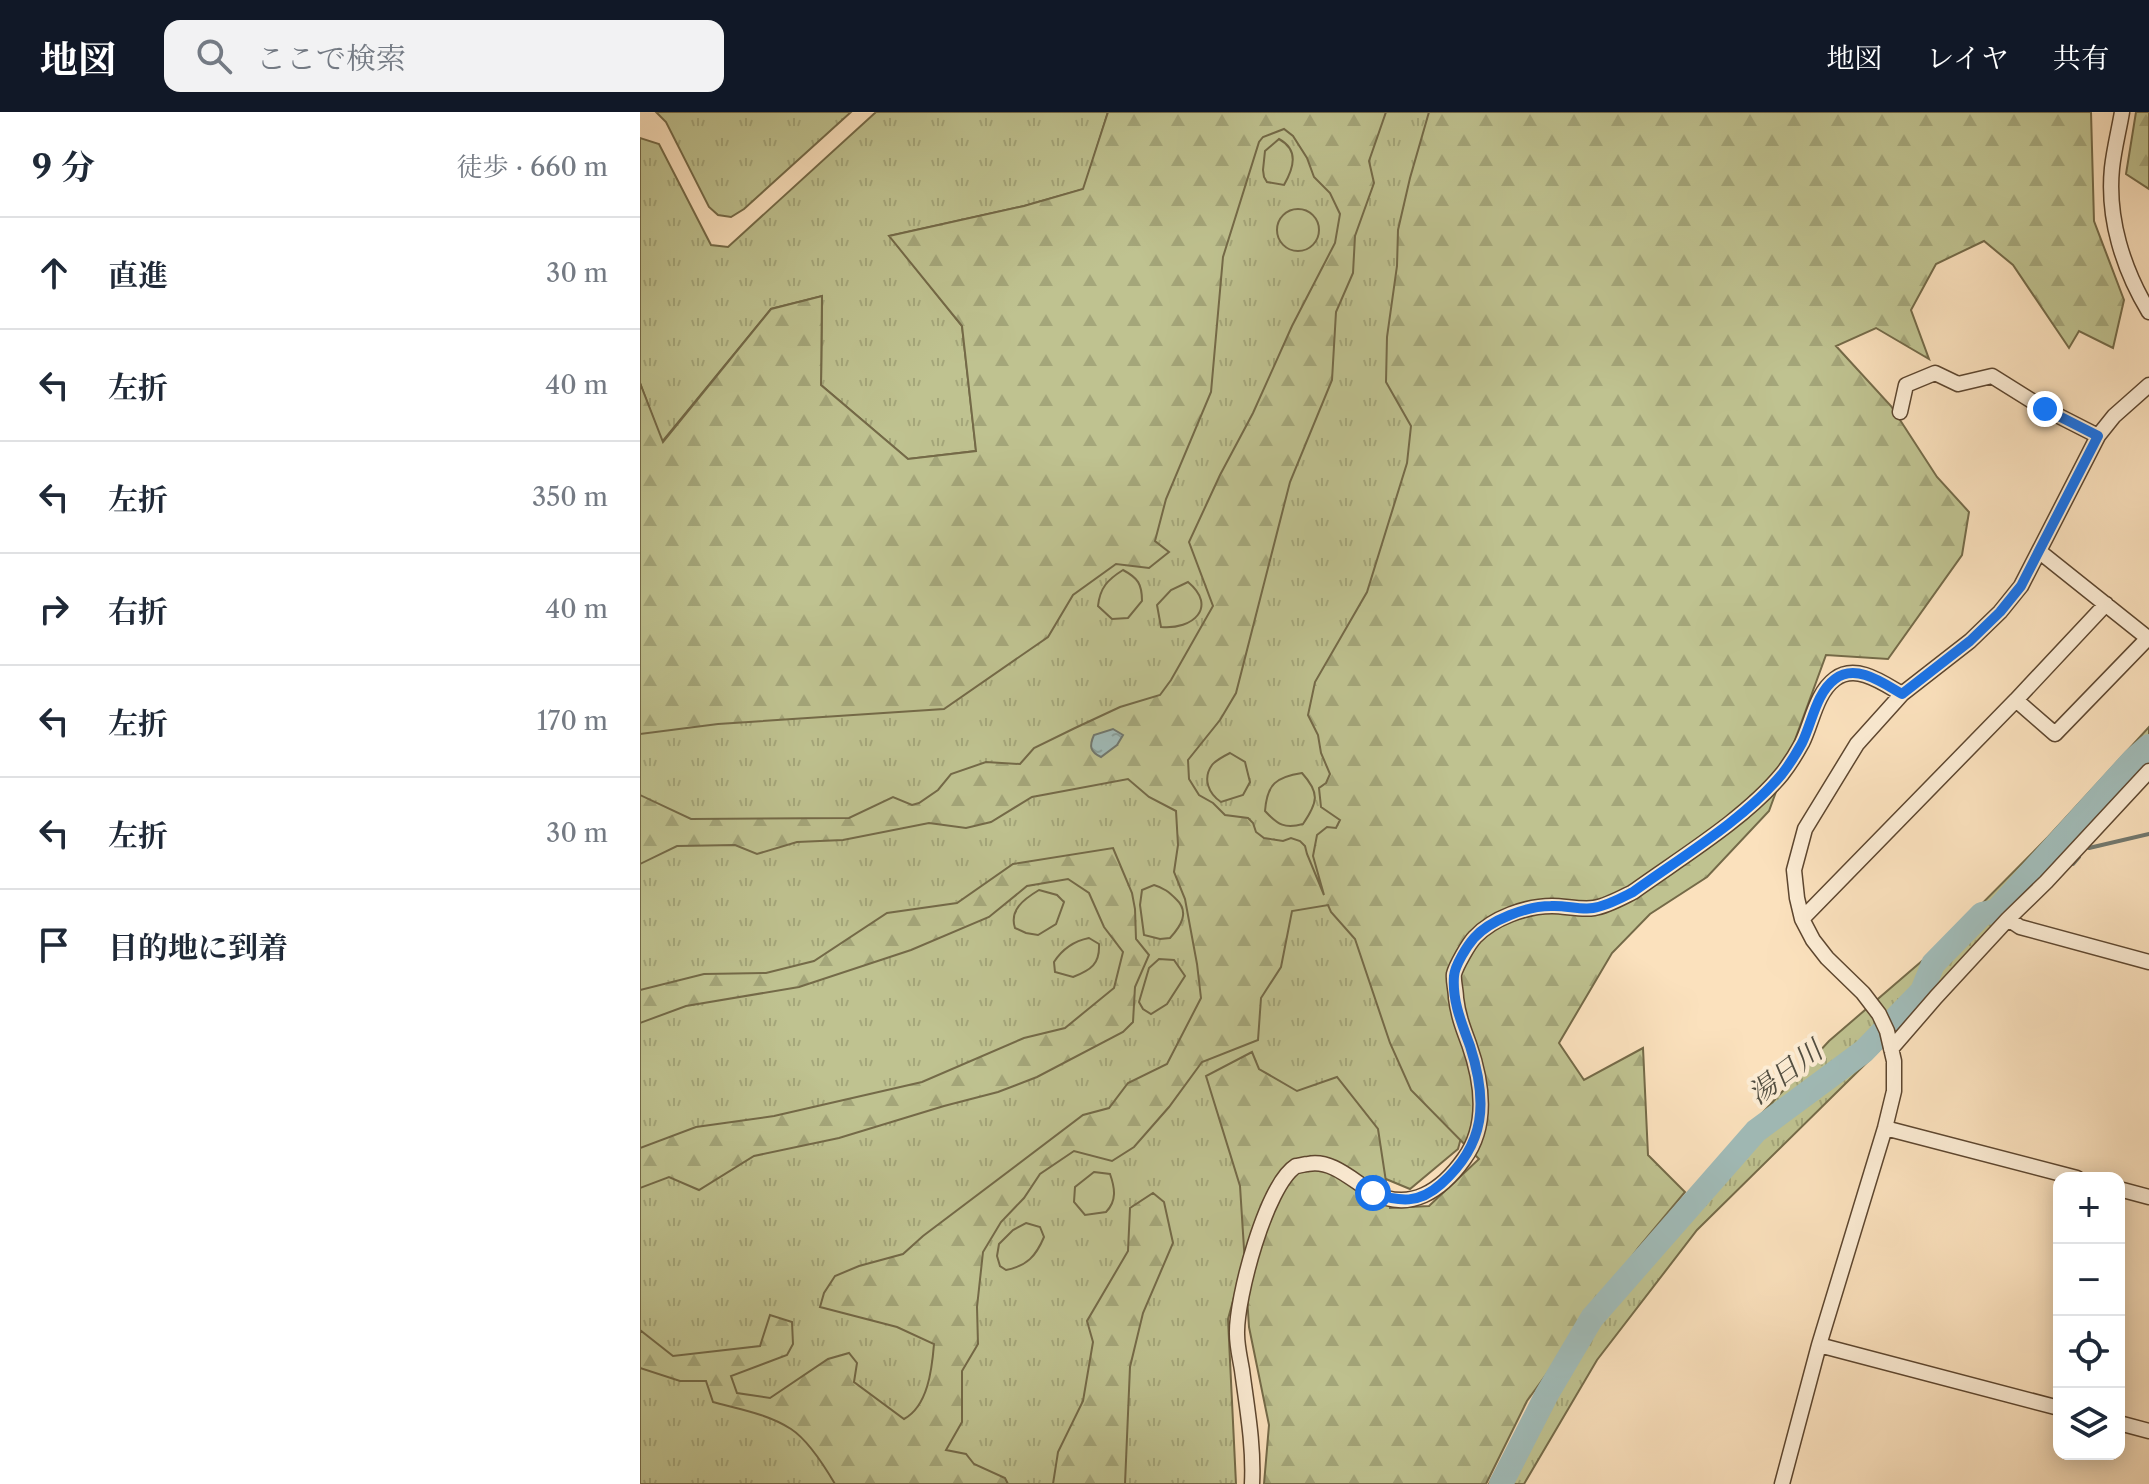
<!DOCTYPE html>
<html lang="ja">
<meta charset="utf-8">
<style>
body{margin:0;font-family:"Libre Caslon Text","Noto Serif JP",serif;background:#f2f2f3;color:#1f2937}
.controls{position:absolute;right:24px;bottom:24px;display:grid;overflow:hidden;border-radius:16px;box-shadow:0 4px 20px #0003}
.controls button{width:72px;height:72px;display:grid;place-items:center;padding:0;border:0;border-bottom:2px solid #e0e1e3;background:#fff;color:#1f2937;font:40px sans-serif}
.stop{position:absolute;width:24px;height:24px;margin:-18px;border:6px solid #1a73e8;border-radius:50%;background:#fff}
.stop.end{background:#1a73e8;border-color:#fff;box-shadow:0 2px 8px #0008}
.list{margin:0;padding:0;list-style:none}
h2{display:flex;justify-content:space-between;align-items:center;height:104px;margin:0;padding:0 32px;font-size:34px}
h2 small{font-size:26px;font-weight:400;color:#747a83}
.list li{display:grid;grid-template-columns:52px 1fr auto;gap:24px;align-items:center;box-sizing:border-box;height:112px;padding:0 32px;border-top:2px solid #e0e1e3}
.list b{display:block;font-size:30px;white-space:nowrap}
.list em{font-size:26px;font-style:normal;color:#747a83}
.icon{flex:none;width:44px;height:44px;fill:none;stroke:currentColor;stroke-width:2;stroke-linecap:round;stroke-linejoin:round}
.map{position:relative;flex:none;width:1509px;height:1372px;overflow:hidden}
header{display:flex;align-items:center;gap:48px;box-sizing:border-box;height:112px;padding:0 40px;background:#111827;color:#fff}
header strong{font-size:38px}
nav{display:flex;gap:44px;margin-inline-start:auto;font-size:28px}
.search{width:560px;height:72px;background:#f2f2f3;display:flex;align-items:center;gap:20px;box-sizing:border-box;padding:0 28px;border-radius:16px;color:#747a83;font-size:30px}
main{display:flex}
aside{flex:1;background:#fff}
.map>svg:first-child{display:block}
</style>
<header>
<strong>地図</strong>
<div class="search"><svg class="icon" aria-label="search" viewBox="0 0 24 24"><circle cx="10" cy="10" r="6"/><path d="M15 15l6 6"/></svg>ここで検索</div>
<nav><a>地図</a><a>レイヤ</a><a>共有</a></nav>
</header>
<main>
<aside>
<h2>9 分<small>徒歩 · 660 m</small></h2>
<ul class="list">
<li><svg class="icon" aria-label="ahead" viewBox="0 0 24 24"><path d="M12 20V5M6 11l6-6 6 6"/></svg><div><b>直進</b></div><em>30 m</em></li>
<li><svg class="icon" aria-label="left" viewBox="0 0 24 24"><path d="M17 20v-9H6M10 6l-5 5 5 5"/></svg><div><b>左折</b></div><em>40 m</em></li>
<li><svg class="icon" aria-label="left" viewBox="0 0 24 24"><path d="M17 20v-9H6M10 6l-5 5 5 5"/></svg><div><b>左折</b></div><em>350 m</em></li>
<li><svg class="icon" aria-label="right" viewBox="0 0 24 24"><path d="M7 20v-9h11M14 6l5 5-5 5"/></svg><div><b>右折</b></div><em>40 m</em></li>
<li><svg class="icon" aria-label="left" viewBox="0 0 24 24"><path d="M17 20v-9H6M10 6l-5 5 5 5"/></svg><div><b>左折</b></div><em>170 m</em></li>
<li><svg class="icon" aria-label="left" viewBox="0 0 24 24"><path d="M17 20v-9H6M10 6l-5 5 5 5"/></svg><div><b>左折</b></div><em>30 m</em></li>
<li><svg class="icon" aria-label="arrive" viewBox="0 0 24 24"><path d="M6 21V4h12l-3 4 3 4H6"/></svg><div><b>目的地に到着</b></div></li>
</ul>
</aside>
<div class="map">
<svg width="1509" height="1372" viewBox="0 0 1509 1372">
<defs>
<pattern id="grass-tufts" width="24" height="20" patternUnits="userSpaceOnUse" patternTransform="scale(2)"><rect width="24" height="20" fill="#bfc290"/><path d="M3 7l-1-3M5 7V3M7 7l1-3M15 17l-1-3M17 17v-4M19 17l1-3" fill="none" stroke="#a4a67a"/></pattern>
<pattern id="forest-firs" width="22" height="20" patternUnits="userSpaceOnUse" patternTransform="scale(2)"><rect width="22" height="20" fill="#bfc290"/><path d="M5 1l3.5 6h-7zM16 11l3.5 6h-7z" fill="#a4a67a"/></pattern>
<pattern id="water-ripples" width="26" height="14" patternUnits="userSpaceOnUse" patternTransform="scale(2)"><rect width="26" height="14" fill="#a1bcb9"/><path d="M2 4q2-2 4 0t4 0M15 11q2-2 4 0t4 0" fill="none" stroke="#8ba19d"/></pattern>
</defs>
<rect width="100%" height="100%" fill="#fbe1bd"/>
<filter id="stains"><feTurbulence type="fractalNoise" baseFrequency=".0025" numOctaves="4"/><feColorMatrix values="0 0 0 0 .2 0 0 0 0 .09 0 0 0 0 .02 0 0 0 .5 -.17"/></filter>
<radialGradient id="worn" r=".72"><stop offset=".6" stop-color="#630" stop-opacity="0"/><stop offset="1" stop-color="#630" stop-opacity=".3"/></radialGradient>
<path fill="url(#grass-tufts)" stroke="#746a48" stroke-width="2" d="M 16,0 L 211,0 L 104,97 L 91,105 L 78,103 L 69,95 L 26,10 Z
M 236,0 L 468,0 L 444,77 L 384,94 L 250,124 L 322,214 L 336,339 L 268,347 L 181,273 L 182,184 L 131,197 L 22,330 L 0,271 L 0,26 L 19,32 L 71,133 L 88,135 Z
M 550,0 L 864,0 L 831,989 L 818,1037 L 770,1077 L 705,1050 L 614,1112 L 588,1207 L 596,1372 L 0,1372 L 0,547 L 269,508 Z
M 1509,615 L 1509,648 L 1270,908 L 1057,1118 L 957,1248 L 884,1372 L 849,1372 L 899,1279 L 953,1197 L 1068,1060 L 1189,929 L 1304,830 L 1408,725 Z"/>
<path fill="url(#forest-firs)" stroke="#746a48" stroke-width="2" d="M 468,0 L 746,0 L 729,49 L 734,71 L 715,124 L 713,161 L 696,200 L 692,268 L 650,370 L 596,581 L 580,608 L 548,648 L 549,667 L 559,683 L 573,691 L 585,703 L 608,706 L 613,711 L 616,720 L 624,726 L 643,729 L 651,726 L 660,729 L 665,734 L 667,742 L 684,783 L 673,744 L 677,723 L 687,715 L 696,716 L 700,708 L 681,695 L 679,676 L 686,671 L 690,662 L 681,641 L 678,623 L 668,603 L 675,570 L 727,480 L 767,351 L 771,314 L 746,270 L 747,225 L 757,154 L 758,118 L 770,66 L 789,0 L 1451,0 L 1454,109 L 1484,188 L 1473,236 L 1439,219 L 1429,236 L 1373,153 L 1344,129 L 1296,152 L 1271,198 L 1289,247 L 1236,216 L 1196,234 L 1251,294 L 1297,365 L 1329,400 L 1322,443 L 1248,547 L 1186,543 L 1129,699 L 1067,765 L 1010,802 L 972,841 L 919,931 L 944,968 L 1003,936 L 1008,1043 L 1045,1080 L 998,1136 L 887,1289 L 846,1372 L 624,1372 L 629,1313 L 609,1215 L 600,1074 L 566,964 L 612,940 L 619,957 L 657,979 L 697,965 L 738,1017 L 750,1096 L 789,1094 L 839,1047 L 771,978 L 750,931 L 715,827 L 691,800 L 688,793 L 652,799 L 641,855 L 621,886 L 618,928 L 562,950 L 529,995 L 494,1035 L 472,1049 L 434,1039 L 400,1062 L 384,1086 L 361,1110 L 343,1140 L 337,1195 L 338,1232 L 322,1259 L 322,1310 L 306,1338 L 326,1342 L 334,1352 L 365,1366 L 368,1372 L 195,1372 C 185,1355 168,1328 151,1317 C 128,1302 99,1297 73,1290 L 66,1269 L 40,1269 L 0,1256 L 0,1218 L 33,1244 L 120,1234 L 130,1203 L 152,1210 L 153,1232 L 147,1243 L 91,1264 L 97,1281 L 130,1286 L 188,1247 L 209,1241 L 217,1251 L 214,1270 L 264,1307 C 288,1294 292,1257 294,1232 L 257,1215 L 180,1195 L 184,1181 L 195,1164 L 219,1154 L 263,1142 L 283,1124 L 443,1003 L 469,996 L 488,971 L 527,952 L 561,886 L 557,852 L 545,787 L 534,760 L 538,733 L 536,699 L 509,685 L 488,667 L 392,685 L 351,710 L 326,716 L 289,711 L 203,728 L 157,730 L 117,742 L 95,733 L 37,734 L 0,752 L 0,683 L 51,707 L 209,706 L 253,685 L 272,693 L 279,691 L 298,678 L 311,662 L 346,650 L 380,652 L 394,636 L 435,616 L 480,595 L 520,583 L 531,568 L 573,494 L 549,430 L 580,363 L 613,301 L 652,214 L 695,131 L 700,102 L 690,81 L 674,65 L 667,46 L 653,24 L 644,17 L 623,25 L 619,30 L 583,145 L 571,280 L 526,387 L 515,429 L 529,440 L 509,456 L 476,452 L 433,483 L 408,525 L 304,597 L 78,612 L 0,622 L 0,271 L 23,330 L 131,197 L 182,184 L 181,273 L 268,347 L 336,339 L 322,214 L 249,124 L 384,94 L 443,77 Z
M 1496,0 L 1509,0 L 1509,77 L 1486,62 Z
M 473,736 L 492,781 L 495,797 L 496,827 L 509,843 L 495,875 L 493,910 L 483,920 L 397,965 L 358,980 L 304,994 L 199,1026 L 114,1044 L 59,1078 L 29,1065 L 0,1076 L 0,1036 L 56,1015 L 134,1004 L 282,970 L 384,926 L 425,916 L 474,876 L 483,840 L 464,815 L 449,781 L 428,767 L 387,774 L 349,805 L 271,838 L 159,875 L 46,894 L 0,911 L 0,878 L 64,862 L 126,861 L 174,849 L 247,801 L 317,791 L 373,752 Z
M 513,1081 L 524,1090 L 533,1131 L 503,1201 L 490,1255 L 485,1372 L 413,1372 L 418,1340 L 443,1289 L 453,1230 L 447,1209 L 488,1139 L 490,1096 Z"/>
<path fill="#bfc290" stroke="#746a48" stroke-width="2" d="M 639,27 C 659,38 654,55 644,73 L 627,70 L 624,65 L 623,58 L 625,39 Z
M637 118a21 21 0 1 1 42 0a21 21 0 1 1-42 0Z
M 483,458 C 498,466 502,472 502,489 L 488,506 L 472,507 L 458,494 C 460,476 467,468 483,458 Z
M 548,470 C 578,495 553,518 521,515 L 517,493 L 531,478 Z
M 590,641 L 605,650 L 610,670 L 603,683 L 581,690 C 569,682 562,667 572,653 C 576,648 584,644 590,641 Z
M 662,661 C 680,681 678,690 663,712 C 645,717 638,713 625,699 C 627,672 636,665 662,661 Z
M 514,773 C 524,776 529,780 536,787 C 550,800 541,814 530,826 L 520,827 L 504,823 L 500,793 L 502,778 Z
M 399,778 L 417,783 L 424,790 L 416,812 L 398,823 L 386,821 L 375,816 C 369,798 384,787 399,778 Z
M 449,826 L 459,832 C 460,852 451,858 433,865 L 415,860 L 414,850 C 423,836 434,829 449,826 Z
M 519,847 L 534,848 L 545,864 L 527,892 L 511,902 L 503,897 L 499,890 L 509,856 Z
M 454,1060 L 470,1062 C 475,1076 477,1089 466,1100 L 445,1103 L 434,1090 L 435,1075 Z
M 386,1111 L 400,1115 L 404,1125 C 396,1144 387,1154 366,1158 L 360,1154 L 357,1144 L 359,1132 L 373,1118 Z"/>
<path fill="url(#water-ripples)" stroke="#71786f" stroke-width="2" d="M 473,617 L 483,623 L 477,633 L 461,645 C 450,640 449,634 454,623 Z"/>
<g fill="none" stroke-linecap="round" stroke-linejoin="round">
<path stroke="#71786f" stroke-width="4" d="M 1449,736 L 1509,722
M 1433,752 L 1439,745"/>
<path stroke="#a1bcb9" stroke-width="24" d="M 861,1372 L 907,1282 L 952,1206 L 1116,1019 L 1224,939 L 1282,879 L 1293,852 L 1342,802 L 1356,799 L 1493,648 L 1509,634"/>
<defs>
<path id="minor" d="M 1482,0 C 1479,18 1474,37 1472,56 C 1467,106 1483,157 1509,200
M 1260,300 L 1266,273 L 1295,261 L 1318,272 L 1352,264 L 1405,297 L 1458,324
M 1400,440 L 1509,527
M 1376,588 L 1466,492
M 1162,807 L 1376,588 L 1415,622 L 1508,526
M 1368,807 L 1380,815 L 1509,850
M 1251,937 L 1296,885 L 1368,807 L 1406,770 L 1509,659
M 1245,1016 L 1437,1066
M 1479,1077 L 1509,1085
M 1179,1233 L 1419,1296
M 1479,1311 L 1509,1319
M 612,1372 C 614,1334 607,1296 602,1258 C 600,1246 597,1234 597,1222 C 596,1187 626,1073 656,1054 C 657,1054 666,1052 668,1052 C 692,1047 713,1069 732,1080 C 770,1101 802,1078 824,1047 C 849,1013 842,969 829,932 C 823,916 818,903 816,886 C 816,879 813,868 814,862 C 816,854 829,831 835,825 C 853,806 886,794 912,794 C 925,794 941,798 954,796 C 967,794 981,786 993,780 C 1040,746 1105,707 1142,662 C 1149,653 1156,642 1162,631 C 1172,611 1176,581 1195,567 C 1216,551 1243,571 1262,582
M 1142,1372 L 1179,1233 L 1245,1016 L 1254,979 L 1254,949 L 1247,919 L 1239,902 L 1223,881 L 1187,846 L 1173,828 L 1162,807 L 1157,786 L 1154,758 L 1165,717 L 1217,632 L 1262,582 L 1330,529 L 1360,500 L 1381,474 L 1458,324 L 1474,304 L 1509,273"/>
</defs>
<use href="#minor" stroke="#5d462f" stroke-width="17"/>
<use href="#minor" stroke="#fcecd4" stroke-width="14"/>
</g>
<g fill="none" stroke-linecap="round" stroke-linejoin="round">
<path stroke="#1a73e8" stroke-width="10" d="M 733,1081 C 760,1090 779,1092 801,1072 C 846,1032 848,990 830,934 C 822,912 812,889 814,864 C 815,853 827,834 834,826 C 850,808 887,794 911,794 C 925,793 940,798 953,796 C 967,794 981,786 993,780 C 1040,746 1105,707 1142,662 C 1149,653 1156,642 1162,631 C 1172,611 1176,581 1195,567 C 1216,551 1243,571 1262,582 L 1330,529 L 1360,500 L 1381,474 L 1458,324 L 1405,297"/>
</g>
<g text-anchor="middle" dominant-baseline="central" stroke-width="8" stroke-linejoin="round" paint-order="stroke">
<g font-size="28" font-style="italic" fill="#524e41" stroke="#fcecd4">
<text transform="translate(1145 960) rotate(-37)">湯日川</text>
</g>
</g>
<rect width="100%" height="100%" filter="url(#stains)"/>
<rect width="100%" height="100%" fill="url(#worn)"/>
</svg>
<div class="controls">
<button>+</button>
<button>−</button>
<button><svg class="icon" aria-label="locate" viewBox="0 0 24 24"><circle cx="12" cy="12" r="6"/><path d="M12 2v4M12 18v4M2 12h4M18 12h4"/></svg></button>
<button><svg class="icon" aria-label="layers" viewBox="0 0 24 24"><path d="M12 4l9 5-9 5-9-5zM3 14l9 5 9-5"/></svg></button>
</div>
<div class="stop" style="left:733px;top:1081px"></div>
<div class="stop end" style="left:1405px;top:297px"></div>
</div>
</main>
